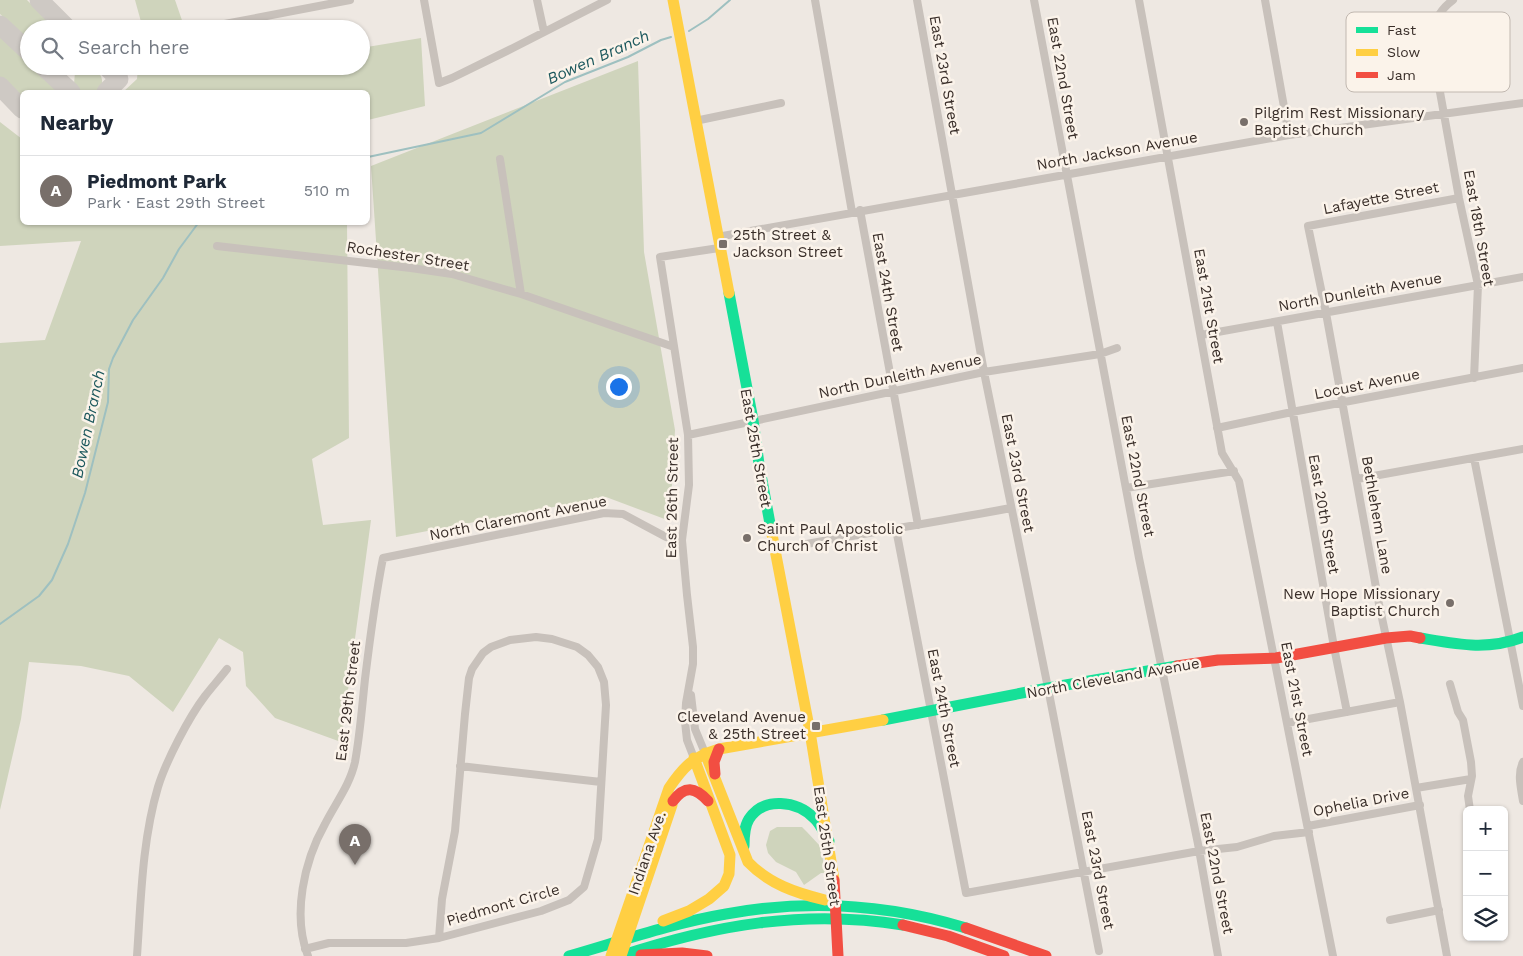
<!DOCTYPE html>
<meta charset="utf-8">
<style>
body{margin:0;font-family:"Work Sans",sans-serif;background:#f6f6f7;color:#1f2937}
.controls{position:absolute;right:15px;bottom:15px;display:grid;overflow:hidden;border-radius:8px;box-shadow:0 1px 4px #0004}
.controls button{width:45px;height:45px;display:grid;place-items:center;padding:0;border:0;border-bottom:1px solid #e0e1e3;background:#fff;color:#1f2937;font:25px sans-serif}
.you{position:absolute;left:618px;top:386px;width:18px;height:18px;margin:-12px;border:4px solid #fff;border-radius:50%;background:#1a73e8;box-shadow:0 0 0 8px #1a73e833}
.badge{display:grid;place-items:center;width:32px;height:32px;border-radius:50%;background:#786f6a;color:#fff;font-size:16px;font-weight:700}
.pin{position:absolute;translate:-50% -41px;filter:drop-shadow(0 1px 2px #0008)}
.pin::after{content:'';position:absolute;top:26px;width:18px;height:15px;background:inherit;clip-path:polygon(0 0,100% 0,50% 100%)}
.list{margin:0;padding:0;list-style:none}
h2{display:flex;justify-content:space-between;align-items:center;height:65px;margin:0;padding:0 20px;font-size:21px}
h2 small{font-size:16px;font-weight:400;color:#747a83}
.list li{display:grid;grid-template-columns:32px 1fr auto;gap:15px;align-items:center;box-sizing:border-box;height:70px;padding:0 20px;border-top:1px solid #e0e1e3}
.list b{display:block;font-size:19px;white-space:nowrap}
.list p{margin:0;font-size:16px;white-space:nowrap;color:#747a83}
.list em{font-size:16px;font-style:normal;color:#747a83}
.icon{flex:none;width:28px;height:28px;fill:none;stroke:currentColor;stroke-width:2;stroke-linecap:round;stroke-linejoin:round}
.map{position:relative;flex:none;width:1523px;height:956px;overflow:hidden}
.search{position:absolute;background:#fff;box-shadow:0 1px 4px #0004;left:20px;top:20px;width:350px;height:55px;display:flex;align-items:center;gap:12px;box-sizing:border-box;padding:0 18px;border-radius:28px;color:#747a83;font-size:19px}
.panel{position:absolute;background:#fff;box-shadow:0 1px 4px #0004;left:20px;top:90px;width:350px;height:135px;border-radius:8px}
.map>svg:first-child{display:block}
</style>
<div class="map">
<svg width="1523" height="956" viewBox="0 0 1523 956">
<rect width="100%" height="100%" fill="#eee8e2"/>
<path fill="#cfd4bc" d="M 0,0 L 27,0 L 56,29 L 29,29 L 29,42 L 0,14 Z
M 135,0 L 175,0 L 185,29 L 143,29 Z
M 0,31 L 29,59 L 29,66 L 36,66 L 63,92 L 22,92 L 22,102 L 0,79 Z
M 421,38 L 425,106 L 368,120 L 368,92 L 123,92 L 137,79 L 138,66 L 207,66 L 212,75 L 263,66 L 361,66 L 361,48 Z
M 638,61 L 644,252 L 675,430 L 670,521 L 606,497 L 396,537 L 371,166 Z
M 86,66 L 93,67 C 103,75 106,84 96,92 L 81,92 L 74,84 L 75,72 Z
M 0,122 L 22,139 L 22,222 L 347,223 L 349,438 L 312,459 L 323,525 L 371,520 L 341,742 L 275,718 L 246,686 L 243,652 L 219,638 L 173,712 L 129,676 L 81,666 L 29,662 L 21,719 L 0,810 L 0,343 L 45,340 L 81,241 L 0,246 Z
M 777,827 L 802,827 L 807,832 L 821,847 L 825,873 L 821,873 L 804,885 L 796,872 L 776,862 L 768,853 L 766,845 L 770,831 Z"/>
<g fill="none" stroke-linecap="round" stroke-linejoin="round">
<path stroke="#9ec0c0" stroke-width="2" d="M 689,31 L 708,19 L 730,0
M 368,157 L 481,133 L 565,82 L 628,57 L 661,40 L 671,37
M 0,624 L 39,596 L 52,580 L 68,544 L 85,493 L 108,402 L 109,369 L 113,358 L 133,320 L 163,278 L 179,249 L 199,222"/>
<path stroke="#cec9c4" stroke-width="19" d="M 39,0 L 68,29
M 0,25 L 29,52
M 43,66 L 71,92
M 0,86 L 22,109
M 106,92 L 119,79 L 106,66"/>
<path stroke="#c8c1bb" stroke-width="8" d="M 424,0 L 439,83 L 452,78 L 513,48 L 607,0
M 537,0 L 544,32
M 815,0 L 852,212
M 917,0 L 984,372 L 1048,688 L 1099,951
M 1034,0 L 1139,558 L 1198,844 L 1218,956
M 1139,0 L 1222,453 L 1239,481 L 1333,956
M 1265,0 L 1289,135
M 1453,0 C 1438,11 1433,24 1431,42 L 1459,198 L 1478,285 L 1474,378
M 1385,22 C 1403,20 1416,20 1433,25
M 214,26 L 350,0
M 695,121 L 781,103
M 500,159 L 521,294
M 860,210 L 918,525
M 717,237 L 1289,135 L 1523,103
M 217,246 L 411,268 L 452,274 L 521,294 L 674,347
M 1277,322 L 1334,647 L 1347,712
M 1201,335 L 1523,277
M 1217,428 L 1292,412 L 1523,368
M 688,435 L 984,372 L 1100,354 L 1117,348
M 1474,458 L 1523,706
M 1357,479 L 1523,449
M 1126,488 L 1234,471
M 896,529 L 966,893 L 1199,851 L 1237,847 L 1274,836 L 1309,832
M 774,550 C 853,535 932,523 1011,508
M 1450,684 L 1458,712 L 1463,720 L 1471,762 L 1472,776 L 1468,796 L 1470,810
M 691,695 L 695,729 L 705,753
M 1287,723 L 1400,702
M 694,758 L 687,740 L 685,722 L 686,703 L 693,664 L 693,647 L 687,595 L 682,540 L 689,485 L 688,435 L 660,257 L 719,248
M 1523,762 C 1517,774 1521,788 1523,801
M 460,766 L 601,782
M 1416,788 L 1471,779
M 1308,826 L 1420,805
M 1390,920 L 1439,910
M 305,949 L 329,943 L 406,943 L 439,938 L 541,911 L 569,900 L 584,887 L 598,839 L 606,705 L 604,682 L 598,667 L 588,655 L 577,647 L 552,639 L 536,637 L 510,640 L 491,647 L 483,653 L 472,669 L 469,678 L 465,714 L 455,831 L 442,899 L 439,938
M 137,956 C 141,899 142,841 158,787 C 166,761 189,717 205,696 C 212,687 220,678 227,669
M 308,956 C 292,915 304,861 325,824 C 335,804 350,785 355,762 C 360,735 362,707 365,679 C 370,638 375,598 383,558 L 604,513 L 623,514 L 666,537 L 682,540
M 1447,956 L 1400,702 L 1379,604 L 1326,313 L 1308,226 L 1459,198"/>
<path stroke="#16e098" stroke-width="11" d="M 729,293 L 753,420 L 759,464 L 771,529
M 1420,638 C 1456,644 1487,651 1523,637
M 883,720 L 1048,688 L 1177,666
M 744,846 C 744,837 744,827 749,819 C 764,796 797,801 814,818 C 821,824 824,834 829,841
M 569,956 C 621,941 673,923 726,914 C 807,899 888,904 966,928
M 620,956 C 714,925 804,909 903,925"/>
<path stroke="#ffcf43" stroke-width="11" d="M 673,0 L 729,293
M 771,529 L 810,732 L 834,880
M 705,753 L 748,862 C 769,884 796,893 825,900
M 663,921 L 689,911 L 709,899 L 724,886 L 729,874 L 730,855 L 694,758
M 611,956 L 669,788 C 684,766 693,757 719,749 L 883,720
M 621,956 L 672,805"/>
<path stroke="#f24e42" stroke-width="11" d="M 1177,666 L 1218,660 L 1276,658 L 1386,638 L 1410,636 L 1420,638
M 715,774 L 714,762 L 719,749
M 673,801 C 685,785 695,787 708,801
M 834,880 L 838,956
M 903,925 L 948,936 L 1004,956
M 966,928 L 1046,956
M 641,955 L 682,953 L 707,956"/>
</g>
<g fill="#786f6a" stroke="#fbf3ea" stroke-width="2">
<circle cx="1244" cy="122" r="5"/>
<rect x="718" y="239" width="10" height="10" rx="2.5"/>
<circle cx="747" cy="538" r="5"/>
<circle cx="1450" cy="603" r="5"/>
<rect x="811" y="721" width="10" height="10" rx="2.5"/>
</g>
<g text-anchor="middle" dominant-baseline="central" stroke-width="5" stroke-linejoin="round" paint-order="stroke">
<g font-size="15" fill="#392e29" stroke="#fbf3ea">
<text transform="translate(945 75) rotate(80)">East 23rd Street</text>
<text transform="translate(1063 78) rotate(80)">East 22nd Street</text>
<text transform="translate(1117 151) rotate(-10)">North Jackson Avenue</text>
<text transform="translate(1381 198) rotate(-11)">Lafayette Street</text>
<text transform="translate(1479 228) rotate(80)">East 18th Street</text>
<text transform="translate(408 256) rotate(9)">Rochester Street</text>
<text transform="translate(888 292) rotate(80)">East 24th Street</text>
<text transform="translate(1360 292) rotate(-10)">North Dunleith Avenue</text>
<text transform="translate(1209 306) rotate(80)">East 21st Street</text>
<text transform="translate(900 376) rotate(-12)">North Dunleith Avenue</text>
<text transform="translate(1367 384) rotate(-11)">Locust Avenue</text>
<text transform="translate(756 448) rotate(80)">East 25th Street</text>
<text transform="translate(1018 473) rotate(79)">East 23rd Street</text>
<text transform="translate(1138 476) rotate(79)">East 22nd Street</text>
<text transform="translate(672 498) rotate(-89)">East 26th Street</text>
<text transform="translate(1324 514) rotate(80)">East 20th Street</text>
<text transform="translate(1377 515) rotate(80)">Bethlehem Lane</text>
<text transform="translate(518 518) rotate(-11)">North Claremont Avenue</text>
<text transform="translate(1113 678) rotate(-10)">North Cleveland Avenue</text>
<text transform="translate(1297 699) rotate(79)">East 21st Street</text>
<text transform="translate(348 701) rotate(-83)">East 29th Street</text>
<text transform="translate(944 708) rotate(79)">East 24th Street</text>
<text transform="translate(1361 802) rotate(-11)">Ophelia Drive</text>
<text transform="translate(827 846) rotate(82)">East 25th Street</text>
<text transform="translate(647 853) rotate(-71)">Indiana Ave.</text>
<text transform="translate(1098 870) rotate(79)">East 23rd Street</text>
<text transform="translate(1217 873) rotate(79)">East 22nd Street</text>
<text transform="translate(503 905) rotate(-16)">Piedmont Circle</text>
</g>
<g font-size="15" fill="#392e29" stroke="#fbf3ea" text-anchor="start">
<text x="1254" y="113">Pilgrim Rest Missionary<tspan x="1254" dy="17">Baptist Church</tspan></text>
<text x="733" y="235">25th Street &amp;<tspan x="733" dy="17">Jackson Street</tspan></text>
<text x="757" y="529">Saint Paul Apostolic<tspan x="757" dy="17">Church of Christ</tspan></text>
<text x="1440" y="594" text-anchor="end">New Hope Missionary<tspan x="1440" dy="17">Baptist Church</tspan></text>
<text x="806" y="717" text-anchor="end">Cleveland Avenue<tspan x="806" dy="17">&amp; 25th Street</tspan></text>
</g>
<g font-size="16" font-style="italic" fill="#1c585d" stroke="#fbf3ea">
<text transform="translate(598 57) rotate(-24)">Bowen Branch</text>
<text transform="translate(88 424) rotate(-78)">Bowen Branch</text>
</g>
</g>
<rect x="1346" y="12" width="164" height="80" rx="8" fill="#fbf3ea" stroke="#c1b8b0" stroke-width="1"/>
<rect x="1356" y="27" width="22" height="6" fill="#16e098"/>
<rect x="1356" y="49" width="22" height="7" fill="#ffcf43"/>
<rect x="1356" y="72" width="22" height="6" fill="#f24e42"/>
<g font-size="14" fill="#392e29">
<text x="1387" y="35">Fast</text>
<text x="1387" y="57">Slow</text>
<text x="1387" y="80">Jam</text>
</g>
</svg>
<div class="controls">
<button>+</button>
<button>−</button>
<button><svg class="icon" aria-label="layers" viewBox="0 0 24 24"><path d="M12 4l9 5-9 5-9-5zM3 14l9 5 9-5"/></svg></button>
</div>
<div class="you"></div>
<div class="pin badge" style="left:355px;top:865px">A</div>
<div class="search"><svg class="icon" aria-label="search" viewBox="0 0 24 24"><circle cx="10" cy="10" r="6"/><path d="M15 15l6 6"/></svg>Search here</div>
<section class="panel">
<h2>Nearby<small></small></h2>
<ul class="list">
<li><span class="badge">A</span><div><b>Piedmont Park</b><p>Park · East 29th Street</p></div><em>510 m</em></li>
</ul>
</section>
</div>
